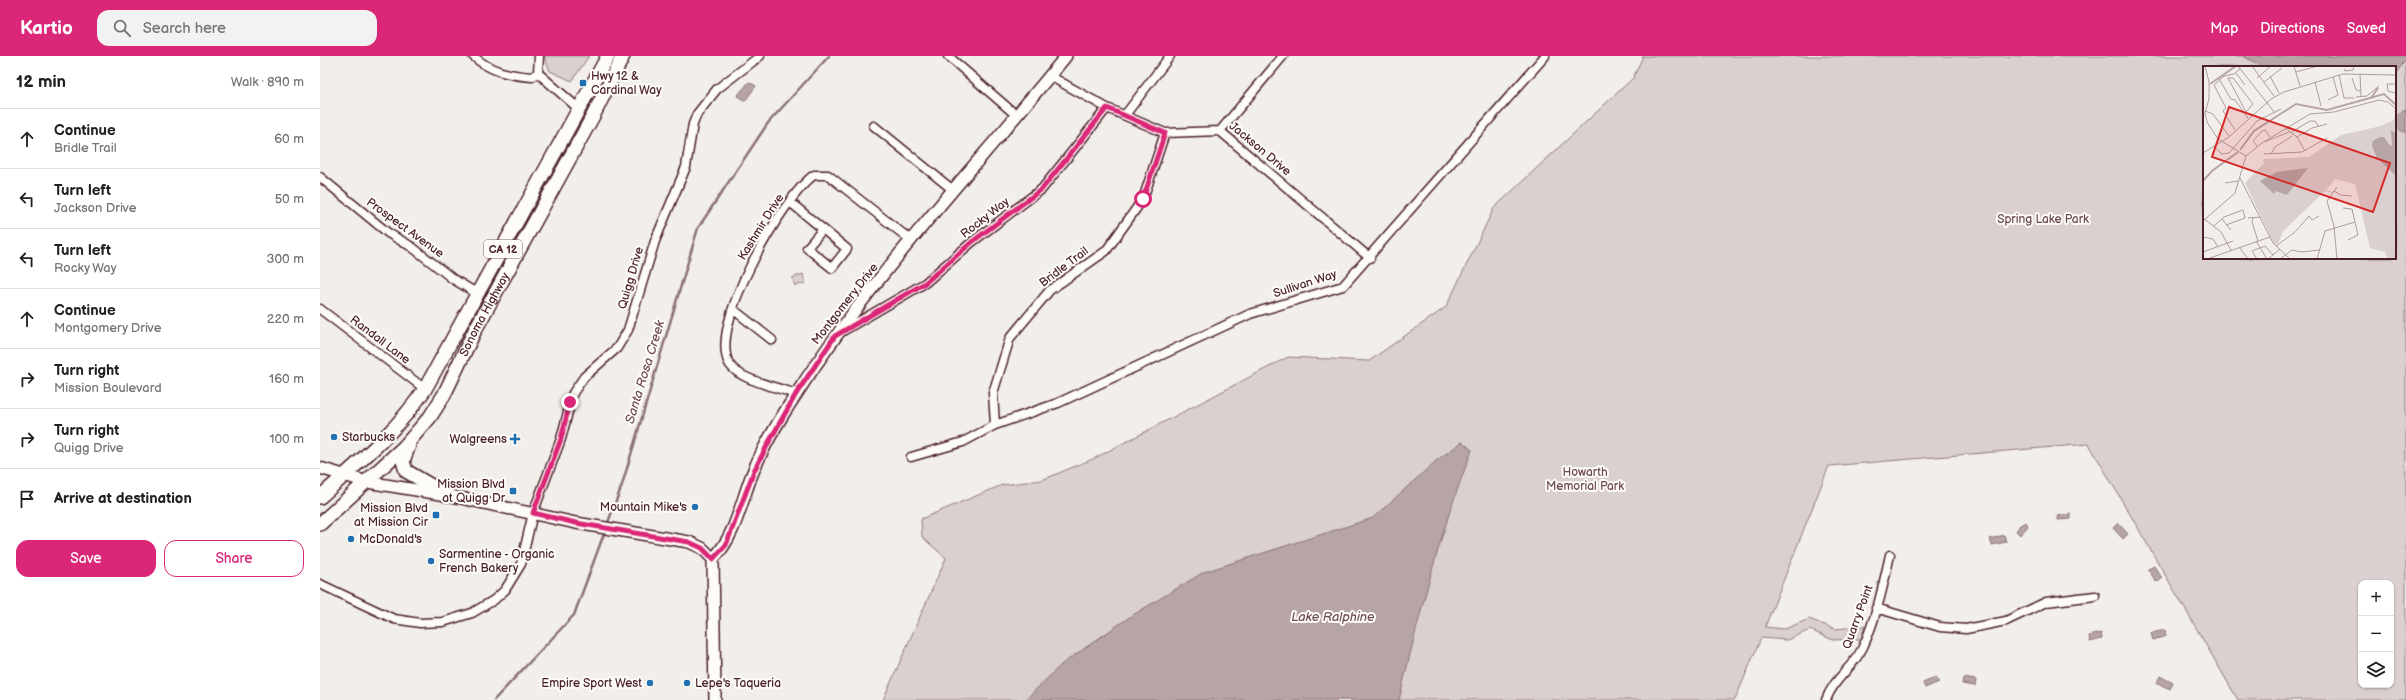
<!DOCTYPE html>
<meta charset="utf-8">
<style>
body{margin:0;font-family:"Balsamiq Sans",sans-serif;background:#f2f2f2;color:#202124}
.controls{position:absolute;right:12px;bottom:12px;display:grid;overflow:hidden;border-radius:8px;box-shadow:0 1px 3px #0004}
.controls button{width:36px;height:36px;display:grid;place-items:center;padding:0;border:0;border-bottom:1px solid #e0e0e0;background:#fff;color:#202124;font:20px sans-serif}
.stop{position:absolute;width:12px;height:12px;margin:-9px;border:3px solid #db2777;border-radius:50%;background:#fff}
.stop.end{background:#db2777;border-color:#fff;box-shadow:0 1px 4px #0008}
.list{margin:0;padding:0;list-style:none}
h2{display:flex;justify-content:space-between;align-items:center;height:52px;margin:0;padding:0 16px;font-size:17px}
h2 small{font-size:13px;font-weight:400;color:#757577}
.list li{display:grid;grid-template-columns:26px 1fr auto;gap:12px;align-items:center;box-sizing:border-box;height:60px;padding:0 16px;border-top:1px solid #e0e0e0}
.list b{display:block;font-size:15px;white-space:nowrap}
.list p{margin:0;font-size:13px;white-space:nowrap;color:#757577}
.list em{font-size:13px;font-style:normal;color:#757577}
.actions{display:flex;gap:8px;padding:12px 16px}
.actions a{flex:1;padding:9px 0;border:1px solid #db2777;border-radius:12px;text-align:center;font-size:14px;color:#db2777}
.actions .main{background:#db2777;color:#fff}
.icon{flex:none;width:22px;height:22px;fill:none;stroke:currentColor;stroke-width:2;stroke-linecap:round;stroke-linejoin:round}
.map{position:relative;flex:none;width:2086px;height:644px;overflow:hidden}
header{display:flex;align-items:center;gap:24px;box-sizing:border-box;height:56px;padding:0 20px;background:#db2777;color:#fff}
header strong{font-size:19px}
nav{display:flex;gap:22px;margin-inline-start:auto;font-size:14px}
.search{width:280px;height:36px;background:#f2f2f2;display:flex;align-items:center;gap:10px;box-sizing:border-box;padding:0 14px;border-radius:12px;color:#757577;font-size:15px}
main{display:flex}
aside{flex:1;background:#fff}
.map>svg:first-child{display:block}
</style>
<header>
<strong>Kartio</strong>
<div class="search"><svg class="icon" aria-label="search" viewBox="0 0 24 24"><circle cx="10" cy="10" r="6"/><path d="M15 15l6 6"/></svg>Search here</div>
<nav><a>Map</a><a>Directions</a><a>Saved</a></nav>
</header>
<main>
<aside>
<h2>12 min<small>Walk · 890 m</small></h2>
<ul class="list">
<li><svg class="icon" aria-label="ahead" viewBox="0 0 24 24"><path d="M12 20V5M6 11l6-6 6 6"/></svg><div><b>Continue</b><p>Bridle Trail</p></div><em>60 m</em></li>
<li><svg class="icon" aria-label="left" viewBox="0 0 24 24"><path d="M17 20v-9H6M10 6l-5 5 5 5"/></svg><div><b>Turn left</b><p>Jackson Drive</p></div><em>50 m</em></li>
<li><svg class="icon" aria-label="left" viewBox="0 0 24 24"><path d="M17 20v-9H6M10 6l-5 5 5 5"/></svg><div><b>Turn left</b><p>Rocky Way</p></div><em>300 m</em></li>
<li><svg class="icon" aria-label="ahead" viewBox="0 0 24 24"><path d="M12 20V5M6 11l6-6 6 6"/></svg><div><b>Continue</b><p>Montgomery Drive</p></div><em>220 m</em></li>
<li><svg class="icon" aria-label="right" viewBox="0 0 24 24"><path d="M7 20v-9h11M14 6l5 5-5 5"/></svg><div><b>Turn right</b><p>Mission Boulevard</p></div><em>160 m</em></li>
<li><svg class="icon" aria-label="right" viewBox="0 0 24 24"><path d="M7 20v-9h11M14 6l5 5-5 5"/></svg><div><b>Turn right</b><p>Quigg Drive</p></div><em>100 m</em></li>
<li><svg class="icon" aria-label="arrive" viewBox="0 0 24 24"><path d="M6 21V4h12l-3 4 3 4H6"/></svg><div><b>Arrive at destination</b></div></li>
</ul>
<div class="actions"><a class="main">Save</a><a>Share</a></div>
</aside>
<div class="map">
<svg width="2086" height="644" viewBox="0 0 2086 644">
<rect width="100%" height="100%" fill="#f2efeb"/>
<filter id="ink" filterUnits="userSpaceOnUse"><feTurbulence type="fractalNoise" baseFrequency=".025" numOctaves="2"/><feDisplacementMap in="SourceGraphic" scale="8" xChannelSelector="R" yChannelSelector="G"/><feConvolveMatrix kernelMatrix="1 2 1 2 8 2 1 2 1" color-interpolation-filters="sRGB"/></filter>
<g filter="url(#ink)">
<path fill="#d9d0cf" stroke="#92787d" fill-rule="evenodd" d="M 224,0 L 269,0 L 252,25 L 230,15 Z
M 1323,0 L 2086,0 L 2086,644 L 1918,644 L 1769,388 L 1509,410 L 1445,571 L 1465,573 L 1489,563 L 1515,573 L 1545,570 L 1541,583 L 1513,584 L 1490,574 L 1467,584 L 1441,582 L 1415,644 L 563,644 L 626,502 L 602,481 L 601,463 L 682,429 L 722,424 L 775,402 L 968,301 L 1049,305 L 1126,251 L 1174,152 L 1313,22 ZM 1884,11 L 2075,11 L 2075,202 L 1884,202 ZM 2041,527 L 2071,527 L 2071,629 L 2041,629 Z
M 483,218 L 485,227 L 475,230 L 472,222 Z"/>
<path fill="#b7a5a6" stroke="#8b6f75" d="M 1923,0 L 2086,0 L 2086,3 L 2075,20 L 2075,11 L 1943,11 Z
M 429,26 L 436,30 L 425,45 L 417,40 Z
M 2086,54 L 2086,77 L 2075,71 L 2075,59 Z
M 1142,386 L 1152,394 C 1120,475 1099,560 1079,644 L 705,644 L 742,608 L 808,562 L 884,516 L 1053,462 L 1116,405 Z
M 1751,458 L 1751,463 L 1738,464 L 1738,460 Z
M 1706,466 L 1708,470 L 1700,479 L 1696,475 L 1700,469 Z
M 1798,467 L 1808,478 L 1803,483 L 1793,472 Z
M 1684,479 L 1686,486 L 1672,489 L 1670,483 Z
M 1834,510 L 1842,522 L 1836,526 L 1828,513 Z
M 1845,574 L 1846,580 L 1833,584 L 1831,577 Z
M 1781,577 L 1782,583 L 1770,586 L 1769,580 Z
M 1840,620 L 1853,627 L 1850,633 L 1837,627 Z
M 1616,621 L 1619,626 L 1605,632 L 1603,627 Z
M 1643,622 L 1656,624 L 1655,630 L 1642,628 Z"/>
<g fill="none" stroke-linecap="round" stroke-linejoin="round">
<path stroke="#8b6f75" stroke-width="2.5" d="M 287,469 L 302,429 L 378,172 L 448,67 L 509,0
M 174,644 L 254,559 L 285,475"/>
<defs>
<path id="street" d="M 153,0 C 171,16 189,19 212,21 L 218,17 L 259,53
M 628,0 L 696,59
M 218,17 L 219,0
M 730,20 L 787,52 L 845,77 L 900,75 L 1050,202
M 805,59 L 850,0
M 554,70 L 633,134
M 900,75 L 963,0
M 0,121 L 68,177 L 92,191 L 133,223 L 158,238
M 470,146 L 527,193 L 512,212 L 487,192 L 503,173
M 0,253 L 105,333
M 414,254 L 452,284
M 521,276 L 605,227 L 652,186 L 722,133 L 787,52
M 476,338 C 458,331 421,325 410,309 C 386,273 462,142 494,119 L 508,119 L 592,185
M 675,369 L 673,337 L 690,282 L 730,234 L 786,195 L 823,143 L 845,77
M 591,401 L 643,386 L 675,369 L 738,347 L 930,258 L 1023,230 L 1225,0
M 0,528 L 74,563 L 100,567 L 123,566 L 152,557 L 174,544 L 185,534 L 201,508 L 213,457 L 241,383 L 253,337 L 264,321 L 297,292 L 308,274 L 335,185 L 366,111 L 373,68 L 377,58 L 397,33 L 440,0
M 1556,552 L 1620,571 L 1646,573 L 1686,565 L 1726,546 L 1775,540
M 1506,644 C 1514,622 1533,612 1543,591 C 1556,563 1563,530 1570,499"/>
<path id="secondary" d="M 0,412 L 47,426 L 127,439 L 256,467 L 369,486 L 382,492 L 393,503
M 395,644 L 393,503 C 416,480 421,445 433,416 C 444,389 461,361 477,337 C 555,216 656,111 746,0"/>
<g id="primary">
<path d="M 89,389 L 83,405 L 86,415 L 127,439"/>
<path d="M 0,441 C 38,407 76,376 105,333 L 288,0"/>
<path id="s1" d="M 0,468 L 84,391 L 110,361 L 124,339 L 155,274 L 273,60 L 303,0"/>
</g>
</defs>
<use href="#street" stroke="#4a1f2b" stroke-width="11"/>
<use href="#secondary" stroke="#4a1f2b" stroke-width="14"/>
<use href="#primary" stroke="#4a1f2b" stroke-width="16"/>
<use href="#street" stroke="#fdfcf7" stroke-width="8"/>
<use href="#secondary" stroke="#fdfcf7" stroke-width="11"/>
<use href="#primary" stroke="#fdfcf7" stroke-width="13"/>
</g>
</g>
<g fill="none" stroke-linecap="round" stroke-linejoin="round" filter="url(#ink)">
<path stroke="#db2777" stroke-width="5" d="M 250,346 L 241,383 L 213,457 L 256,467 L 369,486 L 382,492 L 393,503 L 406,489 L 434,415 L 449,386 L 476,338 L 515,280 L 605,227 L 652,186 L 722,133 L 787,52 L 845,77 L 823,143"/>
</g>
<g fill="#1f6fb2" stroke="#fdfcf7" stroke-width="1.5">
<rect x="259" y="23" width="8" height="8" rx="2"/>
<circle cx="14" cy="381" r="4"/>
<path d="M193 377h4v4h4v4h-4v4h-4v-4h-4v-4h4z"/>
<rect x="189" y="431" width="8" height="8" rx="2"/>
<circle cx="375" cy="451" r="4"/>
<rect x="112" y="455" width="8" height="8" rx="2"/>
<circle cx="31" cy="483" r="4"/>
<circle cx="111" cy="505" r="4"/>
<circle cx="330" cy="627" r="4"/>
<circle cx="367" cy="627" r="4"/>
</g>
<g text-anchor="middle" dominant-baseline="central" stroke-width="4" stroke-linejoin="round" paint-order="stroke">
<rect fill="#fdfcf7" stroke="#806168" stroke-width="1" x="164" y="184" width="38" height="18" rx="3"/>
<g font-size="11" font-weight="bold" fill="#4a1f2b">
<text x="183" y="193">CA 12</text>
</g>
<g font-size="12" fill="#4a1f2b" stroke="#fdfcf7" text-anchor="start">
<text x="271" y="20">Hwy 12 &amp;<tspan x="271" dy="14">Cardinal Way</tspan></text>
<text x="22" y="381">Starbucks</text>
<text x="187" y="383" text-anchor="end">Walgreens</text>
<text x="185" y="428" text-anchor="end">Mission Blvd<tspan x="185" dy="14">at Quigg Dr</tspan></text>
<text x="367" y="451" text-anchor="end">Mountain Mike's</text>
<text x="108" y="452" text-anchor="end">Mission Blvd<tspan x="108" dy="14">at Mission Cir</tspan></text>
<text x="39" y="483">McDonald's</text>
<text x="119" y="498">Sarmentine - Organic<tspan x="119" dy="14">French Bakery</tspan></text>
<text x="322" y="627" text-anchor="end">Empire Sport West</text>
<text x="375" y="627">Lepe's Taqueria</text>
</g>
<g font-size="12" fill="#4a1f2b" stroke="#fdfcf7">
<text transform="translate(940 93) rotate(40)">Jackson Drive</text>
<text transform="translate(665 162) rotate(-38)">Rocky Way</text>
<text transform="translate(441 171) rotate(-58)">Kashmir Drive</text>
<text transform="translate(85 172) rotate(36)">Prospect Avenue</text>
<text transform="translate(744 211) rotate(-37)">Bridle Trail</text>
<text transform="translate(311 222) rotate(-74)">Quigg Drive</text>
<text transform="translate(985 228) rotate(-18)">Sullivan Way</text>
<text transform="translate(525 248) rotate(-52)">Montgomery Drive</text>
<text stroke="none"><textPath href="#s1" startOffset="270">Sonoma Highway</textPath></text>
<text transform="translate(60 284) rotate(37)">Randall Lane</text>
<text transform="translate(1538 561) rotate(-70)">Quarry Point</text>
</g>
<g font-size="12" fill="#6e4b54" stroke="#fdfcf7">
<text x="1723" y="163">Spring Lake Park</text>
<text x="1265" y="416">Howarth<tspan x="1265" dy="14">Memorial Park</tspan></text>
</g>
<g font-size="13" font-style="italic" fill="#704e56" stroke="#fdfcf7">
<text transform="translate(325 316) rotate(-73)">Santa Rosa Creek</text>
<text x="1013" y="561">Lake Ralphine</text>
</g>
</g>
<g transform="translate(1883 10)">
<rect width="193" height="193" fill="#f2efeb"/>
<path d="M 192,43 L 193,44 L 193,192 L 185,193 L 182,186 L 167,182 L 152,118 L 132,113 L 123,124 L 130,126 L 130,127 L 122,125 L 80,165 L 75,178 L 71,178 L 42,117 L 61,97 L 60,93 L 106,91 L 138,69 L 178,60 L 191,54 Z" fill="#d9d0cf"/>
<path d="M 188,64 L 193,68 L 193,110 L 174,92 L 169,80 L 170,75 L 177,71 L 181,71 L 187,80 L 189,79 ZM 105,102 L 84,129 L 73,125 L 71,128 L 57,115 L 74,106 Z" fill="#b7a5a6"/>
<path fill="none" stroke="#b7a5a6" stroke-width="2" d="M 7,18 L 33,0M 168,32 L 175,22M 37,84 L 51,65 L 93,38 L 124,44 L 181,28 L 193,39M 0,115 L 9,105 L 35,86"/>
<path fill="none" stroke="#af9c9e" stroke-width="1" d="M 35,0 L 72,47M 49,0 L 71,30M 91,0 L 97,20M 141,3 L 142,5 L 150,4 L 151,0M 93,6 L 111,1M 33,7 L 42,19M 157,8 L 158,31M 136,9 L 141,32 L 151,32M 67,10 L 76,27M 25,12 L 30,12 L 50,38 L 43,46M 25,12 L 43,46M 54,12 L 68,0M 149,12 L 153,24 L 157,25M 16,13 L 28,33 L 32,34 L 45,52M 61,16 L 79,2M 112,16 L 118,40M 192,27 L 185,25 L 184,18 L 193,18M 153,31 L 164,30 L 176,20M 125,34 L 135,29 L 130,11M 2,45 L 10,48 L 26,70M 82,62 L 94,71 L 102,85M 32,64 L 20,45 L 23,42 L 11,19 L 21,10 L 31,8 L 37,3M 87,67 L 107,55 L 112,55 L 116,61M 94,71 L 109,62 L 124,58M 61,76 L 86,66M 10,80 L 19,88 L 26,87 L 54,55 L 78,43M 54,80 L 50,75 L 59,65 L 62,64 L 67,71M 0,87 L 26,71 L 68,33 L 81,26 L 140,8 L 193,9M 61,88 L 99,86 L 124,72M 68,88 L 72,81 L 89,70M 43,90 L 59,77 L 107,48 L 131,46 L 176,34 L 185,36 L 193,43M 37,112 L 70,177 L 87,193M 22,117 L 35,115M 131,125 L 138,129 L 149,130M 140,142 L 149,143 L 155,169 L 145,174M 0,152 L 18,166 L 28,184M 45,152 L 58,151M 50,152 L 49,156 L 55,175M 19,153 L 28,164M 0,155 L 32,127 L 43,90 L 15,73 L 4,56 L 2,47 L 6,33 L 6,16 L 2,0M 11,160 L 21,151 L 40,144 L 42,152 L 23,159M 0,171 L 10,173 L 15,181M 53,175 L 64,193M 73,180 L 91,167 L 106,150 L 109,154 L 116,150M 36,181 L 45,193M 0,186 L 30,175M 4,193 L 67,171M 54,193 L 49,185 L 62,180 L 70,189M 65,193 L 77,183M 77,193 L 89,184 L 98,186 L 117,184M 114,193 L 122,165 L 152,156M 134,193 L 131,160 L 124,135 L 134,121"/>
<path fill="#d62828" fill-opacity="0.15" stroke="#d62828" stroke-width="2" d="M 26,41 L 187,97 L 170,146 L 9,91 Z"/>
<rect width="193" height="193" fill="none" stroke="#4a1f2b" stroke-width="2"/>
</g>
</svg>
<div class="controls">
<button>+</button>
<button>−</button>
<button><svg class="icon" aria-label="layers" viewBox="0 0 24 24"><path d="M12 4l9 5-9 5-9-5zM3 14l9 5 9-5"/></svg></button>
</div>
<div class="stop" style="left:823px;top:143px"></div>
<div class="stop end" style="left:250px;top:346px"></div>
</div>
</main>
